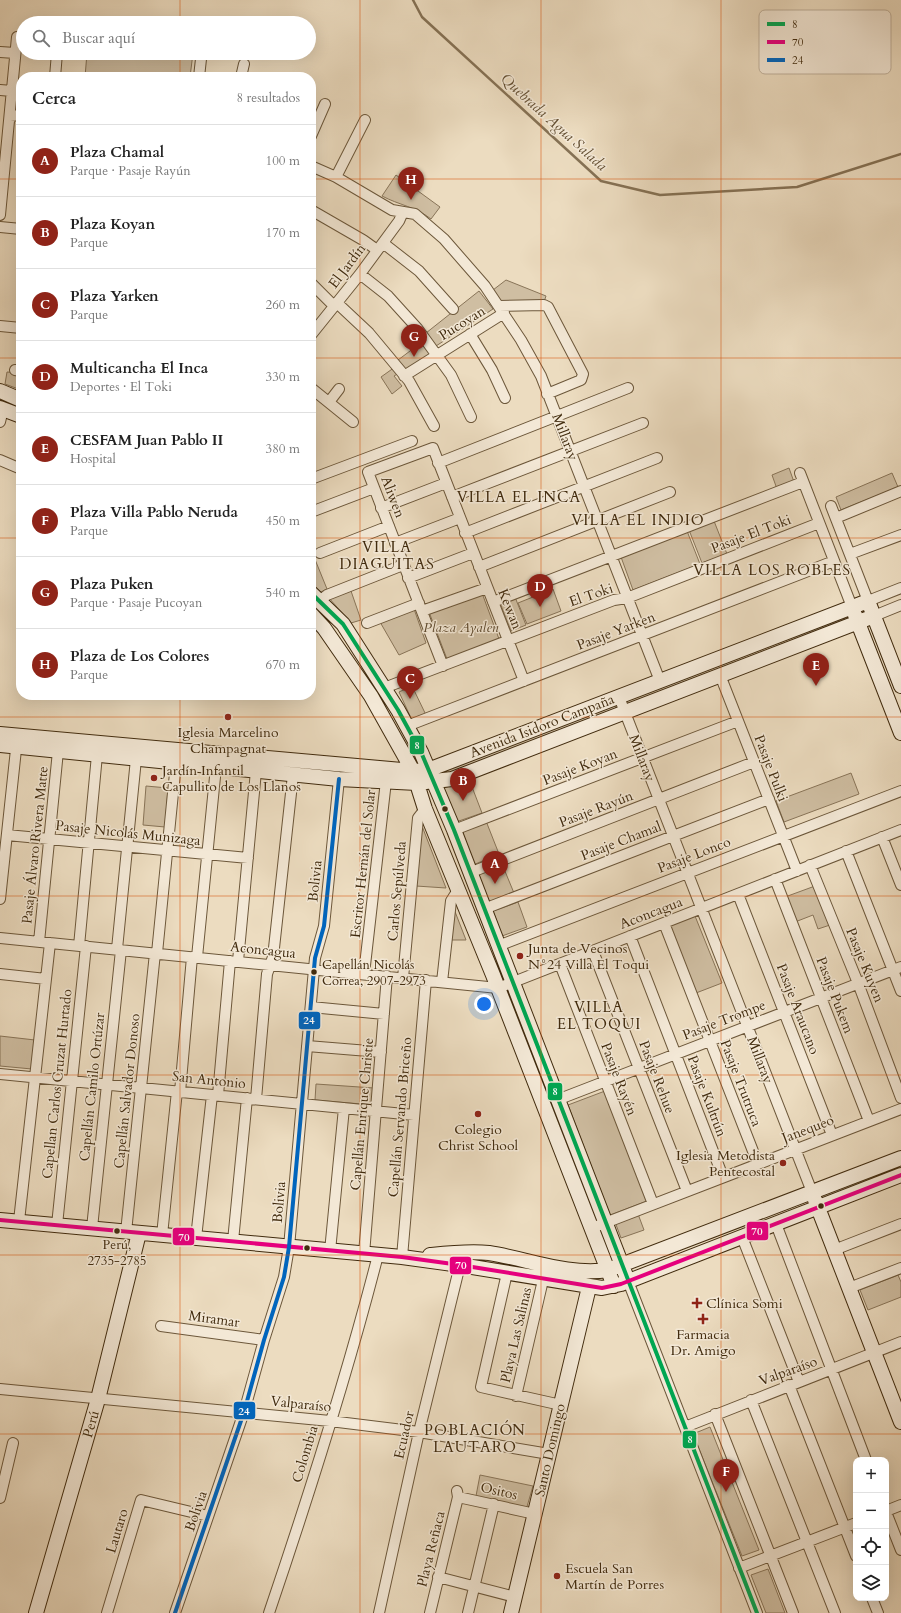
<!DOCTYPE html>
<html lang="es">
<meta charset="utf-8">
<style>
body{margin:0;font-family:Cardo,serif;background:#f2f2f2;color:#222}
.controls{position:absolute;right:12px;bottom:12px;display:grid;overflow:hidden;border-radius:8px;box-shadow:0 4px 16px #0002}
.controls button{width:36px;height:36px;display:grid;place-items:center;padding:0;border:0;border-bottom:1px solid #e0e0e0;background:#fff;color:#222;font:20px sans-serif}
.you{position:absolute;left:484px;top:1004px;width:14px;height:14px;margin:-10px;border:3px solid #fff;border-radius:50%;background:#1a73e8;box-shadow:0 0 0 6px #1a73e833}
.badge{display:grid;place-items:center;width:26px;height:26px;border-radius:50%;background:#8f2418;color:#fff;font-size:13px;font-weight:700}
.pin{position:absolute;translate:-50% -33px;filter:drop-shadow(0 1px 2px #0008)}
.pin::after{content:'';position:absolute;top:21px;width:14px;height:12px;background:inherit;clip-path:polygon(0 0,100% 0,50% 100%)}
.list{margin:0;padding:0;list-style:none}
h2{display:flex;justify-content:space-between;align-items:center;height:52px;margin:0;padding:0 16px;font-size:17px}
h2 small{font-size:13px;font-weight:400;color:#767676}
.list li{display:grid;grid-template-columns:26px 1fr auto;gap:12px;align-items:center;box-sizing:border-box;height:72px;padding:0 16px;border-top:1px solid #e0e0e0}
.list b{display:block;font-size:15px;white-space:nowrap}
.list p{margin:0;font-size:13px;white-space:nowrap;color:#767676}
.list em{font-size:13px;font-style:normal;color:#767676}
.icon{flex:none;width:22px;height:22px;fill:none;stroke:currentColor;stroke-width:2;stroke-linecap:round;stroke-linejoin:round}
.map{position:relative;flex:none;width:901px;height:1613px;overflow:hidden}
.search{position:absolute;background:#fff;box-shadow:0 4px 16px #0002;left:16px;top:16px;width:300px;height:44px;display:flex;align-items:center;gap:10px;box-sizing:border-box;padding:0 14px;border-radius:22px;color:#767676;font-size:15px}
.panel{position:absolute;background:#fff;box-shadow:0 4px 16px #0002;left:16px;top:72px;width:300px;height:628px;border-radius:16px}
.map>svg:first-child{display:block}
</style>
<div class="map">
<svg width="901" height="1613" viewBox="0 0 901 1613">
<rect width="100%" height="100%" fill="#ecdcc0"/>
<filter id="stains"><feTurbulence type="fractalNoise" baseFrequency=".005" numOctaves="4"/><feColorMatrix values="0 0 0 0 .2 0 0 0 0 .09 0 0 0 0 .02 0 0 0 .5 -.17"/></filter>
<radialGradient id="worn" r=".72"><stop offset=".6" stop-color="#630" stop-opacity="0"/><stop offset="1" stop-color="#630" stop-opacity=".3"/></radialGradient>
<path fill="#cfbea2" stroke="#887458" d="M 87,53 L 193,53 L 190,77 L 85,77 Z
M 396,175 L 440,207 L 431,219 C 416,207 399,205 382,196 Z
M 506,280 L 546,296 L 544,302 L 502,302 L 493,290 Z
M 479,291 L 493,309 L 436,346 L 426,333 Z
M 422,342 L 432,355 L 406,370 L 398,360 Z
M 395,367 L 399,373 L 394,376 L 402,386 L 392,394 L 381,377 Z
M 7,372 L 21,373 L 21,390 L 5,384 Z
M 789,468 L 794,482 L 777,489 L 772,475 Z
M 892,473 L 898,487 L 841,510 L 836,497 Z
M 714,521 L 727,554 L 702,563 L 689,530 Z
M 687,531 L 700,564 L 633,590 L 621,557 Z
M 314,557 L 327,589 L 321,592 L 311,583 L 311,558 Z
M 553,589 L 561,611 L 527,624 L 518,603 Z
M 351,591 L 361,620 L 351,623 L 329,598 Z
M 482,593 L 499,639 L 447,659 L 429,612 Z
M 515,597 L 526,625 L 511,631 L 500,603 Z
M 414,609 L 426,643 L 399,655 L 380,622 Z
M 846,615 L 844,620 L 628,704 L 625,701 Z
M 412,686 L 426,715 L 412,720 L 399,692 Z
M 615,704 L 616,707 L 614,711 L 441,776 L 436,771 Z
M 851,773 L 859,794 L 784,822 L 776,801 Z
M 469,779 L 482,813 L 456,822 L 444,788 Z
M 146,786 L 168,788 L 165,827 L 143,825 Z
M 486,821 L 499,854 L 473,865 L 460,832 Z
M 422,826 L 446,888 L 416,886 Z
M 502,864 L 514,893 L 487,903 L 476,874 Z
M 815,886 L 830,925 L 818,929 L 813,915 L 795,922 L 785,897 Z
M 518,902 L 527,927 L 502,936 L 493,911 Z
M 454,909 L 466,940 L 450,940 Z
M 695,916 L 722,983 L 696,993 L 669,926 Z
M 0,1036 L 35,1040 L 32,1069 L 0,1066 Z
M 316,1084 L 374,1088 L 373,1105 L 315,1100 Z
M 605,1091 L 647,1201 L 610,1215 L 568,1105 Z
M 638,1214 L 644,1230 L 621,1238 L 615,1222 Z
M 898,1275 L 901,1282 L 901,1297 L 868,1310 L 860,1290 Z
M 710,1427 L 759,1550 L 742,1556 L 693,1434 Z
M 480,1475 L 533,1486 L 526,1510 L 476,1496 Z
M 768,1569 L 785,1613 L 766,1613 L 751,1575 Z"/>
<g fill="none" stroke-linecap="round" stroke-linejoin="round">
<path stroke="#857154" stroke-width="2.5" d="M 413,0 L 422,17 L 601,181 L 660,195 L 797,187 L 901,154"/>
<defs>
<path id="street" d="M 0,52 L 15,53
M 55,77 L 57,53
M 199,77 L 201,59
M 241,77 L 244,64
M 0,90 L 12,91
M 10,116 L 21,115
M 311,136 L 325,104
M 311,166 L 336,177 L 392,210 L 415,214 L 444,239 L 485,286 L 521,340 L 541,376 L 660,681
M 336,177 L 365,120
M 311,210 L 363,240 L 377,250
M 0,215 L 17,37
M 0,227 L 21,229
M 383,243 L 419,271 L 453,309
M 360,274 L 388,296 L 417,328 L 451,375 L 471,417
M 311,283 L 334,306
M 337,303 L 369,333 L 409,381 L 434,426
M 499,306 L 544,305 L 548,307 L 583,374 L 581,380 L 547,394
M 0,326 L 21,328
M 470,334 L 492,370 L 505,398
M 311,335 L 360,274 L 399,221 L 403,212
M 15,370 L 21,371
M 404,376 L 504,313
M 311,388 L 353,422
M 329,402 L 339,389
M 0,422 L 3,409
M 0,460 L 21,469
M 438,463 L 628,388
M 800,473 L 852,607
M 311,479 L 412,441
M 452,497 L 643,423
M 831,506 L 868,601 L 901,588
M 381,508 L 446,483
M 311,512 L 374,488
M 836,518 L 901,491
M 465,533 L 657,458
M 395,543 L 460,518
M 320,553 L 389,526
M 850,554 L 901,535
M 479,567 L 670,492
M 408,578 L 473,553
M 319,601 L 327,595 L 403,565
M 493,602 L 803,482
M 422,611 L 487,588
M 874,616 L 901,605
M 367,623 L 419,603
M 443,666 L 368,472 L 433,448 L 524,681
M 720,675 L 797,871
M 384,688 L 614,600 L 627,598 L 819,523
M 619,697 L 812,1192
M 407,726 L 834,561
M 454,830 L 738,721
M 7,835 L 248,858
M 882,837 L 901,885
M 846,851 L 901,991
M 810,865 L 858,983 L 901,1098
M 469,873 L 754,762
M 775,879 L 869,1121
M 738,894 L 832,1135
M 0,899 L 17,740
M 484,909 L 769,799
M 664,923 L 758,1164
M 630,936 L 723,1177
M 0,938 L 498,988 L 901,830
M 39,942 L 58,751
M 79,946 L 97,755
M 498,946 L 901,791
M 117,949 L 136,759
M 593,951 L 687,1191
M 157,953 L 176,763
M 197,957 L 216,767
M 238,961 L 256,771
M 560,964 L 653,1204
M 0,974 L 46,979
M 364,974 L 386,781
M 403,978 L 418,818 L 425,809
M 442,982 L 451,901 L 458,890
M 311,1007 L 384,1014
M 307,1046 L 381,1052
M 0,1074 L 414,1115
M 180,1092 L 192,957
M 218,1095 L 230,961
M 256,1099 L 267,974 L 273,957 L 293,775
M 557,1100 L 901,967
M 19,1221 L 50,943
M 776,1224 L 866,1460
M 57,1225 L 86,946
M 92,1228 L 121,950
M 592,1228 L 901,1109
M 126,1232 L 155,953
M 162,1235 L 177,1091
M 742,1237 L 799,1382
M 196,1238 L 212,1095
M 233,1241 L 247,1098
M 834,1250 L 901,1224
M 330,1251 L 344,1108
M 364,1254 L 387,976
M 402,1257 L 426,980
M 507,1273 L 481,1387 L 561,1405
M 628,1281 L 757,1613
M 849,1288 L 901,1268
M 161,1326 L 264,1340
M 789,1385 L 856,1556
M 0,1389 L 330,1421 L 419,1432 L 549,1454
M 516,1396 L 543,1280
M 751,1400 L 835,1613
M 715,1414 L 793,1613
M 685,1427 L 901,1342
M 458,1497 L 535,1514
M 0,1498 L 13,1443
M 886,1511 L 901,1505
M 886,1512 L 901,1550
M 739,1568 L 856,1523
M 438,1577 L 515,1597
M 872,1598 L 878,1613
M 107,1613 L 141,1500 L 208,1516
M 175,1613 L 244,1412 L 264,1340 L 284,1277 L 289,1247 L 315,958 L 324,926 L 339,779
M 269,1613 C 309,1495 347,1376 378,1255
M 379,1613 L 419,1432 L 460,1265
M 430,1613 L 458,1497 L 457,1491
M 468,1613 L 494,1504"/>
<path id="secondary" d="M 0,391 L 21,400
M 0,408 L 21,416
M 311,593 L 343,624 L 398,710 L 421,752 L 454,830 L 628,1281
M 311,614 L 324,628 L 371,696 L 413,771 L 425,809 L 493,975 L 614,1286
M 855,615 L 901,733
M 0,734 L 413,771 L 428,770 L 868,601 L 901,686
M 0,745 L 339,779 L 417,783 L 452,779 L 874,616
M 815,1200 L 901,1422
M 0,1220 L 402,1257 L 460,1265 L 602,1288 L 621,1284 L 901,1175
M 430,1255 C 450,1253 469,1251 489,1253 C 528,1259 568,1276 608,1270 L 901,1158
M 36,1613 L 98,1399 L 139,1233
M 511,1613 L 589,1287"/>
</defs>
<use href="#street" stroke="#6c573a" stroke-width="12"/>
<use href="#secondary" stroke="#412b0e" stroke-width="16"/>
<use href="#street" stroke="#f3e8d6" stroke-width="10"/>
<use href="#secondary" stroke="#f3e8d6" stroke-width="14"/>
<defs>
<path id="bus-1" d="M 311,593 L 343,624 L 398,710 L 421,752 L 454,830 L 757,1613"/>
<path id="bus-2" d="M 0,1220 L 402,1257 L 460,1265 L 602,1288 L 621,1284 L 901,1175"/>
<path id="bus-3" d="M 175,1613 L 244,1412 L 264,1340 L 284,1277 L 289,1247 L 315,958 L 324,926 L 339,779"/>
</defs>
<use href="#bus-1" stroke="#f3e8d6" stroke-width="7"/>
<use href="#bus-2" stroke="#f3e8d6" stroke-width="7"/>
<use href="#bus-3" stroke="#f3e8d6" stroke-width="7"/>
<use href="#bus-1" stroke="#00a651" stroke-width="4"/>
<use href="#bus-2" stroke="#e5007d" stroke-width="4"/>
<use href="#bus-3" stroke="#0065bd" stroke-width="4"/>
</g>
<path fill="none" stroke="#d7540c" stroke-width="1" stroke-opacity="0.55" d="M 180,0 L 180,23M 360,0 L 360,1613M 541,0 L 541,1613M 721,0 L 721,1613M 180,53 L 180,77M 0,179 L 21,179M 311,179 L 901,179M 0,358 L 21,358M 311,358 L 901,358M 0,538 L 21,538M 311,538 L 901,538M 180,695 L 180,1613M 0,717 L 901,717M 0,896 L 901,896M 0,1075 L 901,1075M 0,1255 L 901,1255M 0,1434 L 901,1434"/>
<g fill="#8f2418" stroke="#f3e8d6" stroke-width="1.5">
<circle cx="228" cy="717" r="4"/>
<circle cx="154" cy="778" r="4"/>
<circle cx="520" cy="956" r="4"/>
<circle cx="478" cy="1114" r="4"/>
<circle cx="783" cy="1163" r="4"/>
<path d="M695 1297h4v4h4v4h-4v4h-4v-4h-4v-4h4z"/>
<path d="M701 1313h4v4h4v4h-4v4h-4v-4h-4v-4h4z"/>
<circle cx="557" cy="1576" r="4"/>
</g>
<g fill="#412b0e" stroke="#f3e8d6" stroke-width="1.5">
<circle cx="445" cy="809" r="3.5"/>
<circle cx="314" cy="972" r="3.5"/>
<circle cx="821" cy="1206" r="3.5"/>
<circle cx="117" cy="1231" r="3.5"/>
<circle cx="307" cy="1248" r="3.5"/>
</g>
<g text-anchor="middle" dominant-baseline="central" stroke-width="3" stroke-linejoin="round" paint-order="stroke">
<g font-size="13" fill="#412b0e" stroke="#f3e8d6" text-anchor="start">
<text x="322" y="965">Capellán Nicolás<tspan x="322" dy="16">Correa, 2907-2973</tspan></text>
<text x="117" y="1245" text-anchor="middle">Perú,<tspan x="117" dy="16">2735-2785</tspan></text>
</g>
<g font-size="14" fill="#412b0e" stroke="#f3e8d6">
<text transform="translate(347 266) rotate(-53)">El Jardín</text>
<text transform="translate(462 323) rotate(-32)">Pucoyan</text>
<text transform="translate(565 437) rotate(69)">Millaray</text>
<text transform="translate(393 497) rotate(69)">Aliwen</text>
<text transform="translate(751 534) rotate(-21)">Pasaje El Toki</text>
<text transform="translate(591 595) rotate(-19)">El Toki</text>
<text transform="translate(510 609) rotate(68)">Kewan</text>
<text transform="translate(616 631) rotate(-21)">Pasaje Yarken</text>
<text transform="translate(542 726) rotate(-21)">Avenida Isidoro Campaña</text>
<text transform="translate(642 758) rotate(69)">Millaray</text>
<text transform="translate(580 767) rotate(-21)">Pasaje Koyan</text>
<text transform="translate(771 768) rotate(69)">Pasaje Pulki</text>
<text transform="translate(596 809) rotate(-21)">Pasaje Rayún</text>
<text transform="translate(128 833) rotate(6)">Pasaje Nicolás Munizaga</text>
<text transform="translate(621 841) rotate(-21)">Pasaje Chamal</text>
<text transform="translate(35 845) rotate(-84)">Pasaje Álvaro Rivera Matte</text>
<text transform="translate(694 855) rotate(-21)">Pasaje Lonco</text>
<text transform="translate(363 864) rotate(-84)">Escritor Hernán del Solar</text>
<text transform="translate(315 881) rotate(-84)">Bolivia</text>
<text transform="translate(397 891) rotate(-85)">Carlos Sepúlveda</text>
<text transform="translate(651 913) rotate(-21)">Aconcagua</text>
<text transform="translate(263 950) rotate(6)">Aconcagua</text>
<text transform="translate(865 965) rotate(68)">Pasaje Kuyen</text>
<text transform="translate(835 995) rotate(69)">Pasaje Pukem</text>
<text transform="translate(798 1009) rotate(69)">Pasaje Araucano</text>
<text transform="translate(724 1020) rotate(-21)">Pasaje Trompe</text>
<text transform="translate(760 1060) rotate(69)">Millaray</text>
<text transform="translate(657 1077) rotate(69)">Pasaje Rehue</text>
<text transform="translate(619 1079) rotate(69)">Pasaje Rayén</text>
<text transform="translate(209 1080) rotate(6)">San Antonio</text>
<text transform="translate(741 1083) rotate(69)">Pasaje Trutruca</text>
<text transform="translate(57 1084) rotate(-84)">Capellan Carlos Cruzat Hurtado</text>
<text transform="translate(92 1087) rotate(-84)">Capellán Camilo Ortúzar</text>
<text transform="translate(127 1091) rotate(-84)">Capellán Salvador Donoso</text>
<text transform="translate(707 1096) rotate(69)">Pasaje Kultrún</text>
<text transform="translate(362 1114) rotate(-85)">Capellán Enrique Christie</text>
<text transform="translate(400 1117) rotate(-85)">Capellán Servando Briceño</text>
<text transform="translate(808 1129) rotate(-21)">Janequeo</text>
<text transform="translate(279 1202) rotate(-85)">Bolivia</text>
<text transform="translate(214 1319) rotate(8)">Miramar</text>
<text transform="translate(516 1335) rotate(-77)">Playa Las Salinas</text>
<text transform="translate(788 1371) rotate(-20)">Valparaíso</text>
<text transform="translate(301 1404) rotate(6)">Valparaíso</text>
<text transform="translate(91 1424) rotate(-74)">Perú</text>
<text transform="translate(404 1435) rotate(-77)">Ecuador</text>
<text transform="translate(550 1450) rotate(-77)">Santo Domingo</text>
<text transform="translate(305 1454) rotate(-73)">Colombia</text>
<text transform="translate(499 1491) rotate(13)">Ositos</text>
<text transform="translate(196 1511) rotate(-71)">Bolivia</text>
<text transform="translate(117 1531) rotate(-73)">Lautaro</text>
<text transform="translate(431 1549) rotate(-76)">Playa Reñaca</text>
</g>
<g font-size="14" font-style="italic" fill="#5d482c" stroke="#f3e8d6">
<text x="461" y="627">Plaza Ayalen</text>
</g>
<g font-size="14" fill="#412b0e" stroke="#f3e8d6" text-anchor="start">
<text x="228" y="732" text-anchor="middle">Iglesia Marcelino<tspan x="228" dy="16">Champagnat</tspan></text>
<text x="162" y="770">Jardín Infantil<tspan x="162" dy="16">Capullito de Los Llanos</tspan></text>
<text x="528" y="948">Junta de Vecinos<tspan x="528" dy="16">N°24 Villa El Toqui</tspan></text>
<text x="478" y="1129" text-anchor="middle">Colegio<tspan x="478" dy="16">Christ School</tspan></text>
<text x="775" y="1155" text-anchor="end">Iglesia Metodista<tspan x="775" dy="16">Pentecostal</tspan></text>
<text x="706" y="1303">Clínica Somi</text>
<text x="703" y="1334" text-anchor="middle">Farmacia<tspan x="703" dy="16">Dr. Amigo</tspan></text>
<text x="565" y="1568">Escuela San<tspan x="565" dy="16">Martín de Porres</tspan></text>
</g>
<g font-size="15" font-style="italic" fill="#634e31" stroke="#f3e8d6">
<text transform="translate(554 122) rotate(42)">Quebrada Agua Salada</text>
</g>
<g font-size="15" letter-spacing="1" fill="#412b0e" stroke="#f3e8d6">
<text x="519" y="497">VILLA EL INCA</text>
<text x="638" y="520">VILLA EL INDIO</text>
<text x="387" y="547">VILLA<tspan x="387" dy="17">DIAGUITAS</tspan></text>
<text x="772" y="570">VILLA LOS ROBLES</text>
<text x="599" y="1007">VILLA<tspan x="599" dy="17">EL TOQUI</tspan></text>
<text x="475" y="1430">POBLACIÓN<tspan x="475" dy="17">LAUTARO</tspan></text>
</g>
</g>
<rect x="759" y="10" width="132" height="64" rx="6" fill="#f3e8d6" stroke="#beaf9a" stroke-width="1"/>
<rect x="767" y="22" width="18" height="4" fill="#00a651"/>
<rect x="767" y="40" width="18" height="4" fill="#e5007d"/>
<rect x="767" y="58" width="18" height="4" fill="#0065bd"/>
<g font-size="11" fill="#412b0e">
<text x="792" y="28">8</text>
<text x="792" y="46">70</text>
<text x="792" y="64">24</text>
</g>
<g stroke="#f3e8d6" stroke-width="1.5">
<rect x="409" y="735" width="16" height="20" rx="4" fill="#00a651"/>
<rect x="298" y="1011" width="23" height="19" rx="4" fill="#0065bd"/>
<rect x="547" y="1082" width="16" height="19" rx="4" fill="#00a651"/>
<rect x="746" y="1221" width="23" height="20" rx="4" fill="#e5007d"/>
<rect x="172" y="1227" width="23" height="19" rx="4" fill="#e5007d"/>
<rect x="449" y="1256" width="23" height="19" rx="4" fill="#e5007d"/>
<rect x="233" y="1401" width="23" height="19" rx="4" fill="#0065bd"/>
<rect x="682" y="1430" width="15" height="19" rx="4" fill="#00a651"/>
</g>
<g font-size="11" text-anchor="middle" font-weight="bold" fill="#fff">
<text x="417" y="749">8</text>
<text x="309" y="1024">24</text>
<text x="555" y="1095">8</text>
<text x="757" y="1235">70</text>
<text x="184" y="1241">70</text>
<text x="461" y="1269">70</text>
<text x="244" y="1415">24</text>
<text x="690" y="1443">8</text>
</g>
<rect width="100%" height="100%" filter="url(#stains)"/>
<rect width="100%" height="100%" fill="url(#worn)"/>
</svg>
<div class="controls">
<button>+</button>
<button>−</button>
<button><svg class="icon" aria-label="locate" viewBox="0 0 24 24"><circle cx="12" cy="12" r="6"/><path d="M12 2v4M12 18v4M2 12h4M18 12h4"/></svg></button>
<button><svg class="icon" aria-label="layers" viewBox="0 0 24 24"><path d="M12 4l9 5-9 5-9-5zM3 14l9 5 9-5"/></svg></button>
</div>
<div class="you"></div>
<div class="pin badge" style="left:495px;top:884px">A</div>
<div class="pin badge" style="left:463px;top:801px">B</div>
<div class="pin badge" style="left:410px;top:699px">C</div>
<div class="pin badge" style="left:540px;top:607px">D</div>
<div class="pin badge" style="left:816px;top:686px">E</div>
<div class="pin badge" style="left:726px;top:1492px">F</div>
<div class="pin badge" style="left:414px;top:357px">G</div>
<div class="pin badge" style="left:411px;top:200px">H</div>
<div class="search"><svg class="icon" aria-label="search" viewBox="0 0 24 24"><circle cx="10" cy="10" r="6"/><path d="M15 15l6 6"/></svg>Buscar aquí</div>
<section class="panel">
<h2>Cerca<small>8 resultados</small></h2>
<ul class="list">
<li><span class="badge">A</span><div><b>Plaza Chamal</b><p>Parque · Pasaje Rayún</p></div><em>100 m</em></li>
<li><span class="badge">B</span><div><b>Plaza Koyan</b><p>Parque</p></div><em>170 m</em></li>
<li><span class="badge">C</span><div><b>Plaza Yarken</b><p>Parque</p></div><em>260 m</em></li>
<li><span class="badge">D</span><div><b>Multicancha El Inca</b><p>Deportes · El Toki</p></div><em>330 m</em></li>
<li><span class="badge">E</span><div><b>CESFAM Juan Pablo II</b><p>Hospital</p></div><em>380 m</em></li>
<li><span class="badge">F</span><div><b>Plaza Villa Pablo Neruda</b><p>Parque</p></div><em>450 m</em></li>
<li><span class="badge">G</span><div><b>Plaza Puken</b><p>Parque · Pasaje Pucoyan</p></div><em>540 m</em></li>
<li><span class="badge">H</span><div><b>Plaza de Los Colores</b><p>Parque</p></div><em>670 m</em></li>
</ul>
</section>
</div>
